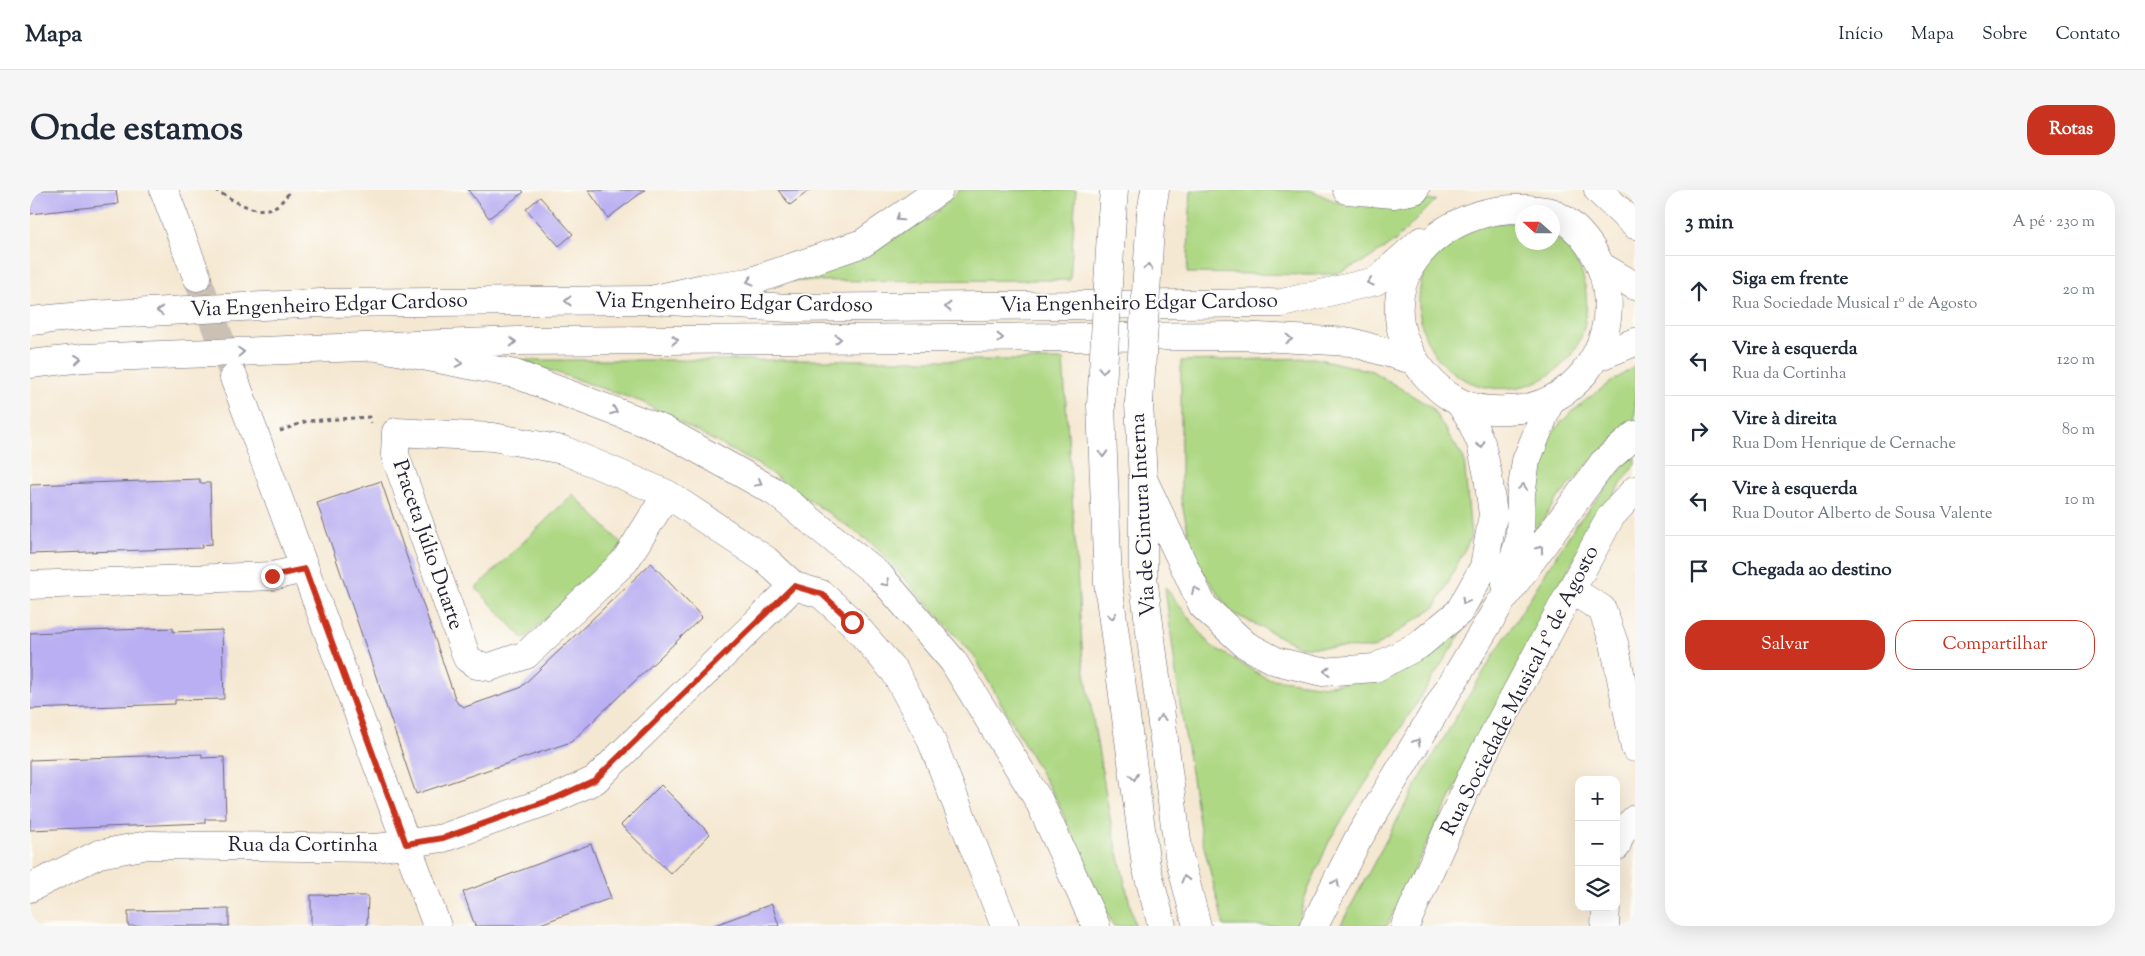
<!DOCTYPE html>
<html lang="pt">
<meta charset="utf-8">
<style>
body{margin:0;font-family:"Sorts Mill Goudy",serif;background:#f6f6f7;color:#1f2937}
.controls{position:absolute;right:15px;bottom:15px;display:grid;overflow:hidden;border-radius:10px;box-shadow:0 5px 20px #0002}
.controls button{width:45px;height:45px;display:grid;place-items:center;padding:0;border:0;border-bottom:1px solid #e0e1e3;background:#fff;color:#1f2937;font:25px sans-serif}
.compass{position:absolute;left:1485px;top:15px;width:45px;height:45px;border-radius:50%;background:#fff;box-shadow:0 5px 20px #0002;rotate:291deg}
.stop{position:absolute;width:15px;height:15px;margin:-11px;border:4px solid #c8321e;border-radius:50%;background:#fff}
.stop.end{background:#c8321e;border-color:#fff;box-shadow:0 1px 5px #0008}
.list{margin:0;padding:0;list-style:none}
h2{display:flex;justify-content:space-between;align-items:center;height:65px;margin:0;padding:0 20px;font-size:21px}
h2 small{font-size:16px;font-weight:400;color:#747a83}
.list li{display:grid;grid-template-columns:32px 1fr auto;gap:15px;align-items:center;box-sizing:border-box;height:70px;padding:0 20px;border-top:1px solid #e0e1e3}
.list b{display:block;font-size:19px;white-space:nowrap}
.list p{margin:0;font-size:16px;white-space:nowrap;color:#747a83}
.list em{font-size:16px;font-style:normal;color:#747a83}
.actions{display:flex;gap:10px;padding:15px 20px}
.actions a{flex:1;padding:11px 0;border:1px solid #c8321e;border-radius:20px;text-align:center;font-size:18px;color:#c8321e}
.actions .main{background:#c8321e;color:#fff}
.icon{flex:none;width:28px;height:28px;fill:none;stroke:currentColor;stroke-width:2;stroke-linecap:round;stroke-linejoin:round}
.map{position:relative;flex:none;width:1605px;height:736px;overflow:hidden;border-radius:20px}
header{display:flex;align-items:center;gap:30px;box-sizing:border-box;height:70px;padding:0 25px;background:#fff;border-bottom:1px solid #e0e1e3}
header strong{font-size:24px}
nav{display:flex;gap:28px;margin-inline-start:auto;font-size:18px}
.intro{display:flex;align-items:center;justify-content:space-between;box-sizing:border-box;height:120px;padding:0 30px}
h1{margin:0;font-size:35px}
.button{padding:12px 22px;border-radius:20px;background:#c8321e;color:#fff;font-size:18px;font-weight:700}
main{display:flex;gap:30px;padding:0 30px}
aside{flex:1;background:#fff;border-radius:20px;box-shadow:0 5px 20px #0002}
.map>svg:first-child{display:block}
</style>
<header>
<strong>Mapa</strong>
<nav><a>Início</a><a>Mapa</a><a>Sobre</a><a>Contato</a></nav>
</header>
<div class="intro"><h1>Onde estamos</h1><a class="button">Rotas</a></div>
<main>
<div class="map">
<svg width="1605" height="736" viewBox="0 0 1605 736">
<rect width="100%" height="100%" fill="#fdfcf7"/>
<filter id="ink" filterUnits="userSpaceOnUse"><feTurbulence type="fractalNoise" baseFrequency=".02" numOctaves="2"/><feDisplacementMap in="SourceGraphic" scale="10" xChannelSelector="R" yChannelSelector="G"/><feConvolveMatrix kernelMatrix="1 2 1 2 8 2 1 2 1" color-interpolation-filters="sRGB"/></filter>
<filter id="wash" filterUnits="userSpaceOnUse"><feTurbulence type="fractalNoise" baseFrequency=".0096" numOctaves="4" result="noise"/><feDisplacementMap in="SourceGraphic" scale="20" xChannelSelector="R" yChannelSelector="G"/><feGaussianBlur stdDeviation="1.12" result="paint"/><feColorMatrix in="noise" values="0 0 0 0 0 0 0 0 0 0 0 0 0 0 0 0 0 1.4 0 .05"/><feComposite in="paint" operator="in"/></filter>
<g filter="url(#wash)">
<rect width="100%" height="100%" fill="#f5e8d2"/>
<path fill="#aed884" stroke="#687d60" d="M 929,0 L 1046,0 L 1040,90 L 761,91 L 837,64 L 902,27 Z
M 1161,0 L 1280,0 L 1309,13 L 1343,14 L 1406,10 L 1364,52 L 1335,71 L 1308,83 L 1283,85 L 1157,83 Z
M 1492,32 L 1492,52 L 1522,52 L 1523,45 C 1529,51 1537,57 1542,64 C 1557,85 1559,112 1554,137 C 1549,161 1529,183 1506,192 C 1448,215 1388,175 1389,111 C 1389,99 1392,82 1400,72 C 1405,65 1432,41 1440,37 C 1446,33 1482,33 1492,32 Z
M 1284,168 L 1342,181 L 1401,217 L 1434,269 L 1441,347 L 1406,416 L 1344,458 L 1270,457 L 1201,422 L 1165,371 L 1151,310 L 1151,171 Z
M 490,170 L 1033,170 L 1053,471 L 1080,628 L 1105,736 L 1083,736 L 1027,611 L 944,466 L 843,354 L 729,275 L 612,212 Z
M 1605,176 L 1605,230 L 1563,269 L 1528,308 L 1499,349 C 1502,324 1503,297 1508,272 C 1516,232 1573,198 1605,176 Z
M 1605,266 L 1605,274 L 1558,342 L 1394,659 L 1357,736 L 1310,736 L 1380,606 L 1436,510 L 1545,336 L 1597,272 Z
M 543,304 L 593,355 L 494,449 L 446,398 Z
M 1135,397 L 1180,455 L 1236,488 L 1295,496 L 1362,484 L 1418,448 L 1453,409 L 1300,649 L 1275,707 L 1267,736 L 1194,736 L 1171,645 L 1149,507 Z"/>
<g id="blocks">
<path fill="#b9aff2" d="M 0,0 L 86,0 L 88,14 L 0,24 Z
M 438,0 L 492,0 L 494,2 L 459,28 Z
M 558,0 L 615,0 L 578,28 Z
M 748,0 L 780,0 L 760,15 Z
M 510,7 L 543,44 L 529,56 L 496,19 Z
M 170,289 L 170,293 L 180,293 L 182,354 L 172,355 L 172,358 L 0,364 L 0,295 Z
M 351,291 L 425,508 L 428,514 L 435,517 L 490,498 L 621,373 L 672,427 L 541,552 L 386,604 L 287,313 Z
M 143,438 L 143,442 L 192,440 L 194,509 L 145,510 L 145,514 L 0,519 L 0,443 Z
M 172,564 L 172,568 L 194,567 L 196,629 L 175,629 L 175,633 L 0,640 L 0,570 Z
M 631,595 L 680,644 L 641,684 L 591,635 Z
M 561,654 L 581,708 L 505,736 L 445,736 L 433,702 Z
M 281,705 L 338,706 L 337,736 L 281,736 Z
M 742,714 L 749,736 L 682,736 Z
M 199,719 L 199,736 L 98,736 L 98,721 Z"/>
</g>
</g>
<g filter="url(#ink)">
<use href="#blocks" fill-opacity="0" stroke="#6c6770" stroke-width="1"/>
<g fill="none" stroke-linecap="round" stroke-linejoin="round">
<path stroke="#cbc0b4" stroke-width="28" stroke-dasharray="28 14" stroke-linecap="butt" d="M 167,87 L 203,184"/>
<defs>
<path id="minor" d="M 134,0 L 167,87
M 1317,0 L 1364,4 L 1385,0
M 1568,0 L 1605,35
M 204,188 L 407,736
M 637,304 L 595,371 L 496,465 L 460,477 L 447,475 L 437,468 L 365,265 L 366,242 L 463,247 L 533,260 L 637,304 L 736,370 L 764,396 L 791,404 L 822,432 L 865,482 L 900,547 L 975,736
M 0,395 L 242,386 L 275,379
M 1541,400 L 1572,419 L 1584,453 L 1605,558
M 1586,657 L 1591,643 L 1605,629
M 0,698 L 69,664 L 118,655 L 346,658 L 413,648 L 526,608 L 565,590 L 764,396
M 1375,736 L 1444,581 L 1581,326 L 1605,300
M 1575,736 L 1576,717"/>
<path id="major" d="M 1521,22 C 1416,0 1322,96 1394,183 C 1403,194 1415,205 1429,212 C 1443,219 1461,221 1477,220 C 1558,219 1603,129 1563,61 C 1553,45 1540,31 1522,23
M 1571,76 L 1605,96
M 0,131 L 62,125 L 291,113 L 621,110 L 759,118 L 1252,113 L 1346,91 L 1391,51
M 1565,168 L 1605,152
M 0,174 L 54,168 L 488,151 L 1210,146 L 1321,152 L 1383,170"/>
<path id="highway" d="M 1121,23 L 1125,0
M 1082,26 L 1084,0
M 621,110 L 674,98 L 719,92 L 833,53 L 909,0
M 347,157 L 485,184 L 632,239 L 745,302 L 850,386 L 923,471 L 1009,611 L 1066,736
M 1109,213 L 1113,289 L 1113,387 L 1149,666 L 1167,736
M 1071,215 L 1078,393 L 1116,676 L 1132,736
M 1113,289 L 1173,416 L 1216,455 L 1246,471 L 1292,482 L 1345,478 L 1389,455 L 1429,422 L 1454,377 L 1463,325 L 1458,286 L 1451,253 L 1439,226 L 1429,212
M 1476,394 L 1490,348 L 1491,304 L 1496,271 L 1520,211
M 1284,736 L 1327,651 L 1471,412 L 1573,273 L 1605,245"/>
</defs>
<use href="#minor" stroke="#6c6770" stroke-width="29"/>
<use href="#major" stroke="#6c6770" stroke-width="29"/>
<use href="#highway" stroke="#6c6770" stroke-width="29"/>
<path stroke="#6c6770" stroke-width="3" stroke-dasharray="4 4" stroke-linecap="butt" d="M 185,0 C 202,9 224,26 244,17 C 250,15 256,6 261,1
M 250,241 L 277,231 L 339,227 L 341,233"/>
<use href="#minor" stroke="#fff" stroke-width="28"/>
<use href="#major" stroke="#fff" stroke-width="28"/>
<use href="#highway" stroke="#fff" stroke-width="28"/>
<defs>
<path id="highway-bridge" d="M 1109,213 L 1121,23
M 1071,215 L 1082,26"/>
</defs>
<use href="#highway-bridge" stroke="#6c6770" stroke-width="29" stroke-linecap="butt"/>
<use href="#highway-bridge" stroke="#fff" stroke-width="28"/>
</g>
<defs><path id="oneway-chevron" d="M-2-3.5L2.5 0L-2 3.5" fill="none" stroke-width="1.6" stroke-linecap="round" stroke-linejoin="round" transform="scale(1.25)"/></defs>
<g stroke="#9c9ca7">
<use href="#oneway-chevron" transform="translate(869 28) rotate(145)"/>
<use href="#oneway-chevron" transform="translate(1118 77) rotate(-86)"/>
<use href="#oneway-chevron" transform="translate(720 91) rotate(165)"/>
<use href="#oneway-chevron" transform="translate(1340 92) rotate(163)"/>
<use href="#oneway-chevron" transform="translate(538 111) rotate(179)"/>
<use href="#oneway-chevron" transform="translate(918 117) rotate(180)"/>
<use href="#oneway-chevron" transform="translate(130 121) rotate(177)"/>
<use href="#oneway-chevron" transform="translate(970 148)"/>
<use href="#oneway-chevron" transform="translate(808 149)"/>
<use href="#oneway-chevron" transform="translate(1259 149) rotate(3)"/>
<use href="#oneway-chevron" transform="translate(645 150)"/>
<use href="#oneway-chevron" transform="translate(483 152) rotate(-2)"/>
<use href="#oneway-chevron" transform="translate(211 162) rotate(-2)"/>
<use href="#oneway-chevron" transform="translate(48 169) rotate(-6)"/>
<use href="#oneway-chevron" transform="translate(429 173) rotate(11)"/>
<use href="#oneway-chevron" transform="translate(1073 180) rotate(93)"/>
<use href="#oneway-chevron" transform="translate(584 221) rotate(21)"/>
<use href="#oneway-chevron" transform="translate(1451 255) rotate(73)"/>
<use href="#oneway-chevron" transform="translate(1073 264) rotate(88)"/>
<use href="#oneway-chevron" transform="translate(729 293) rotate(29)"/>
<use href="#oneway-chevron" transform="translate(1493 297) rotate(-82)"/>
<use href="#oneway-chevron" transform="translate(1510 359) rotate(-54)"/>
<use href="#oneway-chevron" transform="translate(856 393) rotate(49)"/>
<use href="#oneway-chevron" transform="translate(1165 400) rotate(-115)"/>
<use href="#oneway-chevron" transform="translate(1435 411) rotate(119)"/>
<use href="#oneway-chevron" transform="translate(1082 426) rotate(82)"/>
<use href="#oneway-chevron" transform="translate(1297 481) rotate(180)"/>
<use href="#oneway-chevron" transform="translate(1131 528) rotate(-97)"/>
<use href="#oneway-chevron" transform="translate(1387 552) rotate(-59)"/>
<use href="#oneway-chevron" transform="translate(1104 587) rotate(82)"/>
<use href="#oneway-chevron" transform="translate(1155 689) rotate(-105)"/>
<use href="#oneway-chevron" transform="translate(1306 693) rotate(-63)"/>
</g>
</g>
<g fill="none" stroke-linecap="round" stroke-linejoin="round" filter="url(#ink)">
<path stroke="#c8321e" stroke-width="6" d="M 242,386 L 275,379 L 376,654 L 413,648 L 526,608 L 565,590 L 764,396 L 792,404 L 822,432"/>
</g>
<g text-anchor="middle" dominant-baseline="central" stroke-width="4" stroke-linejoin="round" paint-order="stroke">
<g font-size="21" fill="#22223b" stroke="#fdfcf7">
<text transform="translate(704 114) rotate(1)">Via Engenheiro Edgar Cardoso</text>
<text transform="translate(1109 114) rotate(-1)">Via Engenheiro Edgar Cardoso</text>
<text transform="translate(299 116) rotate(-2)">Via Engenheiro Edgar Cardoso</text>
<text transform="translate(1114 325) rotate(-93)">Via de Cintura Interna</text>
<text transform="translate(397 355) rotate(71)">Praceta Júlio Duarte</text>
<text transform="translate(1491 501) rotate(-63)">Rua Sociedade Musical 1º de Agosto</text>
<text x="273" y="656">Rua da Cortinha</text>
</g>
</g>
</svg>
<div class="controls">
<button>+</button>
<button>−</button>
<button><svg class="icon" aria-label="layers" viewBox="0 0 24 24"><path d="M12 4l9 5-9 5-9-5zM3 14l9 5 9-5"/></svg></button>
</div>
<svg class="compass" viewBox="-18 -18 36 36"><path d="M0-13l5 13h-10z" fill="#e53935"/><path d="M0 13l5-13h-10z" fill="#747a83"/></svg>
<div class="stop" style="left:822px;top:432px"></div>
<div class="stop end" style="left:242px;top:386px"></div>
</div>
<aside>
<h2>3 min<small>A pé · 230 m</small></h2>
<ul class="list">
<li><svg class="icon" aria-label="ahead" viewBox="0 0 24 24"><path d="M12 20V5M6 11l6-6 6 6"/></svg><div><b>Siga em frente</b><p>Rua Sociedade Musical 1º de Agosto</p></div><em>20 m</em></li>
<li><svg class="icon" aria-label="left" viewBox="0 0 24 24"><path d="M17 20v-9H6M10 6l-5 5 5 5"/></svg><div><b>Vire à esquerda</b><p>Rua da Cortinha</p></div><em>120 m</em></li>
<li><svg class="icon" aria-label="right" viewBox="0 0 24 24"><path d="M7 20v-9h11M14 6l5 5-5 5"/></svg><div><b>Vire à direita</b><p>Rua Dom Henrique de Cernache</p></div><em>80 m</em></li>
<li><svg class="icon" aria-label="left" viewBox="0 0 24 24"><path d="M17 20v-9H6M10 6l-5 5 5 5"/></svg><div><b>Vire à esquerda</b><p>Rua Doutor Alberto de Sousa Valente</p></div><em>10 m</em></li>
<li><svg class="icon" aria-label="arrive" viewBox="0 0 24 24"><path d="M6 21V4h12l-3 4 3 4H6"/></svg><div><b>Chegada ao destino</b></div></li>
</ul>
<div class="actions"><a class="main">Salvar</a><a>Compartilhar</a></div>
</aside>
</main>
